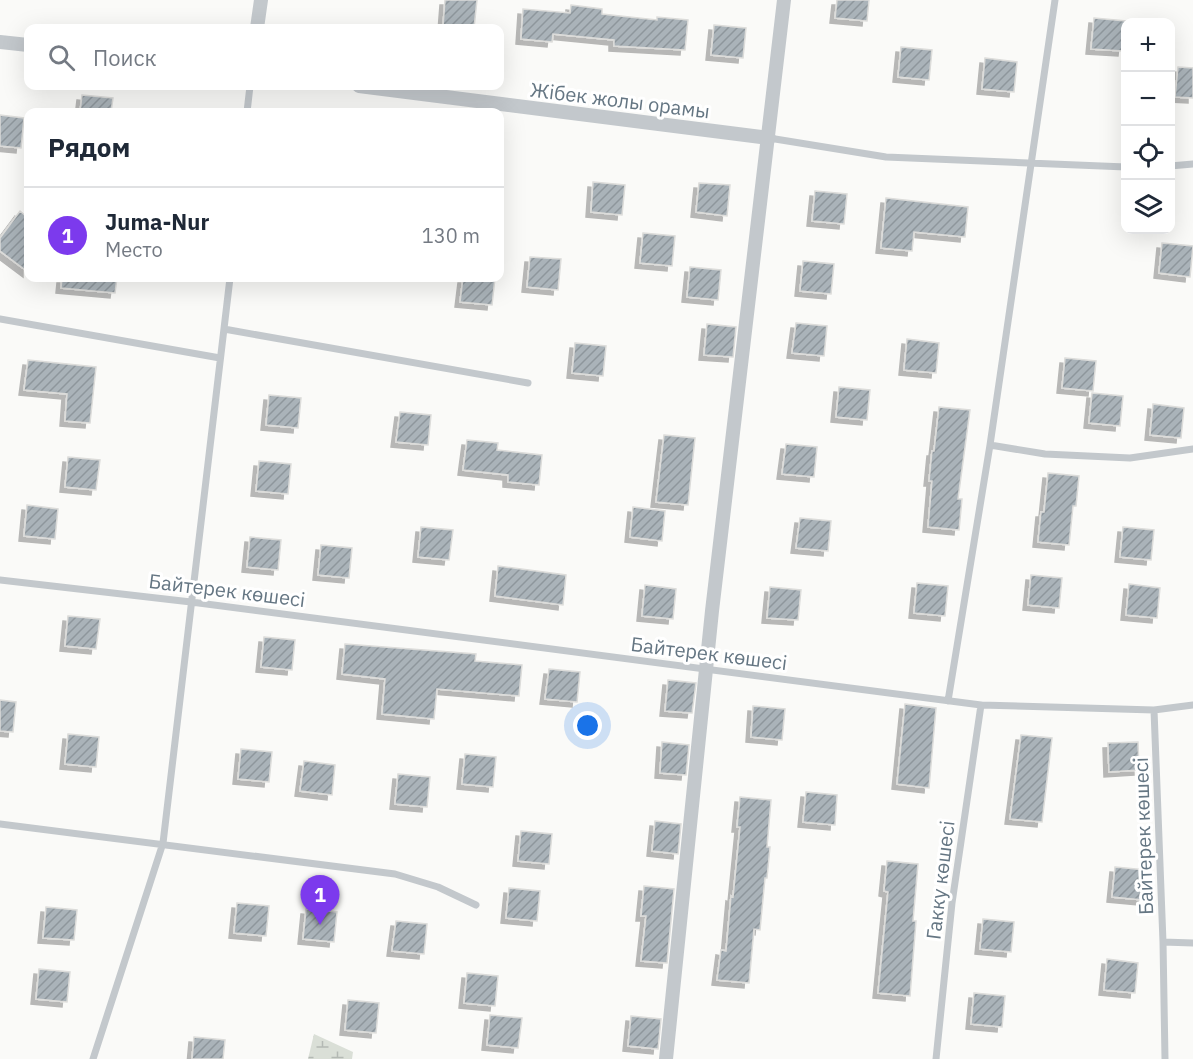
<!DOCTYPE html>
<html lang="ru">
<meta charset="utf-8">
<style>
body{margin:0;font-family:"IBM Plex Sans",sans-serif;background:#f6f6f7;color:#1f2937}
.controls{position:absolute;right:18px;top:18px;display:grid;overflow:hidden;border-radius:12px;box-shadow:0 6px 24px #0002}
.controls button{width:54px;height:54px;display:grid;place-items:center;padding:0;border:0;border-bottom:2px solid #e0e1e3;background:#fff;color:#1f2937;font:30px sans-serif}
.you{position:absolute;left:588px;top:726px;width:21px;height:21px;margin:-15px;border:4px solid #fff;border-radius:50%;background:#1a73e8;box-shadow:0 0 0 9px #1a73e833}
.badge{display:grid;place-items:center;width:39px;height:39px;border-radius:50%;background:#7c3aed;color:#fff;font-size:20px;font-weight:700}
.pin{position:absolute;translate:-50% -50px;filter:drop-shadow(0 2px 3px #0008)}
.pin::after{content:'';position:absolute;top:32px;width:21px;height:18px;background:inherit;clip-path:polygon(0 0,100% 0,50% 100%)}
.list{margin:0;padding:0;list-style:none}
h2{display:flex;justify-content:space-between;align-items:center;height:78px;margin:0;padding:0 24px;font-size:26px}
h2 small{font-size:20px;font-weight:400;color:#747a83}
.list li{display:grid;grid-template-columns:39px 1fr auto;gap:18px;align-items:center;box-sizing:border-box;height:96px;padding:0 24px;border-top:2px solid #e0e1e3}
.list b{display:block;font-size:22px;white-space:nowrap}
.list p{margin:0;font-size:20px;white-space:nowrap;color:#747a83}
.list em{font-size:20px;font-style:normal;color:#747a83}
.icon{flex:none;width:33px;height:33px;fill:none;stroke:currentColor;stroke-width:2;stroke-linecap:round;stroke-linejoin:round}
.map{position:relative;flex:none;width:1193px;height:1059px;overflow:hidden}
.search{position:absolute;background:#fff;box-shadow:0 6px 24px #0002;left:24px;top:24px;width:480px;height:66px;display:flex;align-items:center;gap:15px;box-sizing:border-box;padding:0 21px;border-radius:12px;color:#747a83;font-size:22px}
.panel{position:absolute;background:#fff;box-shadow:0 6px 24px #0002;left:24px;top:108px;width:480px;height:174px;border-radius:12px}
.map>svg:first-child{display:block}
</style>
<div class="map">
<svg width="1193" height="1059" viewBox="0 0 1193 1059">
<defs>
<pattern id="wetland-marsh" width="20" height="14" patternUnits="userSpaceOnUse" patternTransform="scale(1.5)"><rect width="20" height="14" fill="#dadfd7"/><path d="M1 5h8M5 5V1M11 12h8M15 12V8" fill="none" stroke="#b4b9b4"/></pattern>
<pattern id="building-hatch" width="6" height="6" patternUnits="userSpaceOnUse" patternTransform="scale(1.5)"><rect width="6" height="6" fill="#aab3b9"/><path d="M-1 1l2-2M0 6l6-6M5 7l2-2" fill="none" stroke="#8e969c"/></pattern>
<filter id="shadow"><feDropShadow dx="-5" dy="5" stdDeviation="0" flood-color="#0004"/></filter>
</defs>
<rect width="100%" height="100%" fill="#fafaf8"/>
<path fill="url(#wetland-marsh)" d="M 314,1034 L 353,1052 L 352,1059 L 308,1059 Z"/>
<path fill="url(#building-hatch)" stroke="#dcdcda" stroke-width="1.5" filter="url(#shadow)" d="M 445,0 L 477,0 L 474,28 L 443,26 Z
M 837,0 L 869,0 L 867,21 L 835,18 Z
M 571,5 L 602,9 L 602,14 L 657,20 L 657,17 L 688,20 L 685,50 L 614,46 L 614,40 L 553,34 L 552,42 L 521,39 L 523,9 L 570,13 Z
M 1094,18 L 1126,21 L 1123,51 L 1091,49 Z
M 714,25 L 746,28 L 743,58 L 711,55 Z
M 901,47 L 932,50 L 929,80 L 898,77 Z
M 985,58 L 1017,62 L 1014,92 L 982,89 Z
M 1178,67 L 1193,68 L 1193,98 L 1175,97 Z
M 82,95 L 113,98 L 111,112 L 80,112 Z
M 0,115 L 24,118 L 21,148 L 0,146 Z
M 593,182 L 625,185 L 622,215 L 591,212 Z
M 699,183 L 730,185 L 727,216 L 696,212 Z
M 815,191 L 847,194 L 844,224 L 812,221 Z
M 886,198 L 968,207 L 965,237 L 914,232 L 912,251 L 881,248 Z
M 20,211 L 28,218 L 28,272 L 0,251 L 0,238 Z
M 643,233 L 675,236 L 672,266 L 640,263 Z
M 1162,243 L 1193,246 L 1190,277 L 1159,273 Z
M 530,257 L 561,259 L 558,290 L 527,287 Z
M 803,261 L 834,264 L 831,294 L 800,291 Z
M 690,267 L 721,270 L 718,300 L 687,297 Z
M 62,278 L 117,278 L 115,293 L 61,288 Z
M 463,278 L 495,278 L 492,305 L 460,302 Z
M 796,323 L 827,326 L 824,356 L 792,353 Z
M 707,324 L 736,327 L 733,357 L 704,355 Z
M 907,339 L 939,343 L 936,373 L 904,370 Z
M 575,343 L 606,346 L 603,376 L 572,373 Z
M 1065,358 L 1096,361 L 1093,391 L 1062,388 Z
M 28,360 L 96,367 L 90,423 L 65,421 L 67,394 L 24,390 Z
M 839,387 L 870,390 L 867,420 L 836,417 Z
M 1092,393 L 1123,396 L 1120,426 L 1089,423 Z
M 269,395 L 301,398 L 298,428 L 266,425 Z
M 1153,404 L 1184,408 L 1181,438 L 1150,435 Z
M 939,407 L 970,410 L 958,499 L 962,499 L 959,530 L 928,527 L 932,481 L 929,481 L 932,451 L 934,451 Z
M 400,412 L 431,415 L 428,445 L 396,442 Z
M 664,435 L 695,438 L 688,505 L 656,502 Z
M 467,440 L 498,443 L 497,450 L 542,455 L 539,485 L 508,482 L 508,475 L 463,470 Z
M 786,444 L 817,447 L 814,477 L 782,474 Z
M 68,457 L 100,460 L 96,490 L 65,487 Z
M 259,461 L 291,464 L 288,494 L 256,491 Z
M 1048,473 L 1079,476 L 1076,506 L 1073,506 L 1069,545 L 1038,542 L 1041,512 L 1044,512 Z
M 27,505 L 58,509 L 55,539 L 24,536 Z
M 633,507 L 665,511 L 662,541 L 630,537 Z
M 800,518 L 831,521 L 828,551 L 796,548 Z
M 421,527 L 453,530 L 449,560 L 418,557 Z
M 1123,527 L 1154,530 L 1151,560 L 1120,557 Z
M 250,537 L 281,540 L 278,570 L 247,567 Z
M 321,545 L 352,548 L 349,578 L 318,575 Z
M 498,566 L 566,575 L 563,605 L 495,596 Z
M 1031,575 L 1062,578 L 1059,608 L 1028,605 Z
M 917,583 L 948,586 L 945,616 L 914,613 Z
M 1129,584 L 1160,588 L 1157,618 L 1126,615 Z
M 645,585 L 676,589 L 673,619 L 642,616 Z
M 770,587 L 801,590 L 798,620 L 767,618 Z
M 68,616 L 100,619 L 96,649 L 65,646 Z
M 264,637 L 295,640 L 292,670 L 261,667 Z
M 345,644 L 476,654 L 475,661 L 522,665 L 519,696 L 437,689 L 434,719 L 382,714 L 385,679 L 342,674 Z
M 549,669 L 580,672 L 577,702 L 545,699 Z
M 668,680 L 696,683 L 692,713 L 665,711 Z
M 0,700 L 16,702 L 13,732 L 0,731 Z
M 905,704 L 936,708 L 929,788 L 897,784 Z
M 753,706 L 785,709 L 782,740 L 751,737 Z
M 68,734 L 99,737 L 96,767 L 65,764 Z
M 1021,735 L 1052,738 L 1042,822 L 1010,819 Z
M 662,742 L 689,745 L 686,775 L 660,773 Z
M 1138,742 L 1139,770 L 1109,772 L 1108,743 Z
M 241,749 L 272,752 L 269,782 L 238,779 Z
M 465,754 L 496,757 L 493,787 L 462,784 Z
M 304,761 L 335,765 L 332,795 L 300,791 Z
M 398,774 L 430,777 L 427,807 L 395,804 Z
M 806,792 L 837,795 L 835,825 L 803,822 Z
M 740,797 L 771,800 L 767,847 L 770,847 L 767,878 L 765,878 L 760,930 L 754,929 L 749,983 L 717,980 L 721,950 L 726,951 L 731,896 L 733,897 L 740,827 L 737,827 Z
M 655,821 L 681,824 L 678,854 L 652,851 Z
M 521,831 L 552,834 L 549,864 L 518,861 Z
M 887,861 L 918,864 L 913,921 L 916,921 L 910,996 L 878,993 L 888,892 L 884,891 Z
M 1115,867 L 1146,870 L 1143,900 L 1112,897 Z
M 644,886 L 674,889 L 667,963 L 641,961 L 646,916 L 641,916 Z
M 509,888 L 540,891 L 537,921 L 506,918 Z
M 237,903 L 269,906 L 266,936 L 234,933 Z
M 46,907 L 77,910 L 74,940 L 43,938 Z
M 306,909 L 337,912 L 334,942 L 303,939 Z
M 983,919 L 1014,922 L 1011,952 L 980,949 Z
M 396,921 L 427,924 L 424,954 L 392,951 Z
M 1107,959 L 1138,963 L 1135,993 L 1104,990 Z
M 39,969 L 70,972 L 67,1002 L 36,999 Z
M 467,973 L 498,976 L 495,1006 L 464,1003 Z
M 974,993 L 1005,996 L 1002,1027 L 971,1024 Z
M 348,1000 L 379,1003 L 376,1033 L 345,1030 Z
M 490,1015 L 522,1018 L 518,1048 L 487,1045 Z
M 631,1016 L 661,1019 L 658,1049 L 628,1046 Z
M 194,1037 L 225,1040 L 223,1059 L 192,1059 Z"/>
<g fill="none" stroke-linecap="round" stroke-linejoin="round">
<path stroke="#c3c8cc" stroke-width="7" d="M 247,112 L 250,86
M 769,138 L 886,157 L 1126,167
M 1170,166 L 1193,164
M 0,319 L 220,358
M 224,329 L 528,383
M 990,445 L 1045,454 L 1130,458 L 1193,449
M 0,580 L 191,602 L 981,705 L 1154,710 L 1163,942 L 1193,943
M 948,701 L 990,445 L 1055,0
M 1154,710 L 1193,705
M 0,824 L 395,874 L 438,887 L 476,905
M 1163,942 L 1165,1059
M 93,1059 L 163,843 L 230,278
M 936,1059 L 952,903 L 981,705"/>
<path stroke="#c3c8cc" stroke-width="14" d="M 257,28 L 261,0
M 0,42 L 28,45
M 359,86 L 769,138
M 666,1059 L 712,611 L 784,0"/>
</g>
<g text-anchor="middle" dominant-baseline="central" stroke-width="6" stroke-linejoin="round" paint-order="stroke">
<g font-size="20" fill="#657683" stroke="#fff">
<text transform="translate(620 100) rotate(7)">Жібек жолы орамы</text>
<text transform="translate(227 590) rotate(7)">Байтерек көшесі</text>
<text transform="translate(709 653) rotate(7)">Байтерек көшесі</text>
<text transform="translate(1143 836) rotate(-92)">Байтерек көшесі</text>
<text transform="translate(940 880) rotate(-83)">Гакку көшесі</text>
</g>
</g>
</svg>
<div class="controls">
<button>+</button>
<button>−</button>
<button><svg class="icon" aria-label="locate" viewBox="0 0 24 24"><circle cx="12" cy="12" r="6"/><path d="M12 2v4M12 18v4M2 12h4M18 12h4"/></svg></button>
<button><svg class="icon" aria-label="layers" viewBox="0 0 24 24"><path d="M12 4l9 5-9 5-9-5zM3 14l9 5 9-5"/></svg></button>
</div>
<div class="you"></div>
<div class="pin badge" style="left:320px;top:925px">1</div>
<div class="search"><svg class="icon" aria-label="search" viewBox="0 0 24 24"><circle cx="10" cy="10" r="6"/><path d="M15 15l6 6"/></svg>Поиск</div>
<section class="panel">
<h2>Рядом<small></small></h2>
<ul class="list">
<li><span class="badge">1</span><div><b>Juma-Nur</b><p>Место</p></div><em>130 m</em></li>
</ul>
</section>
</div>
